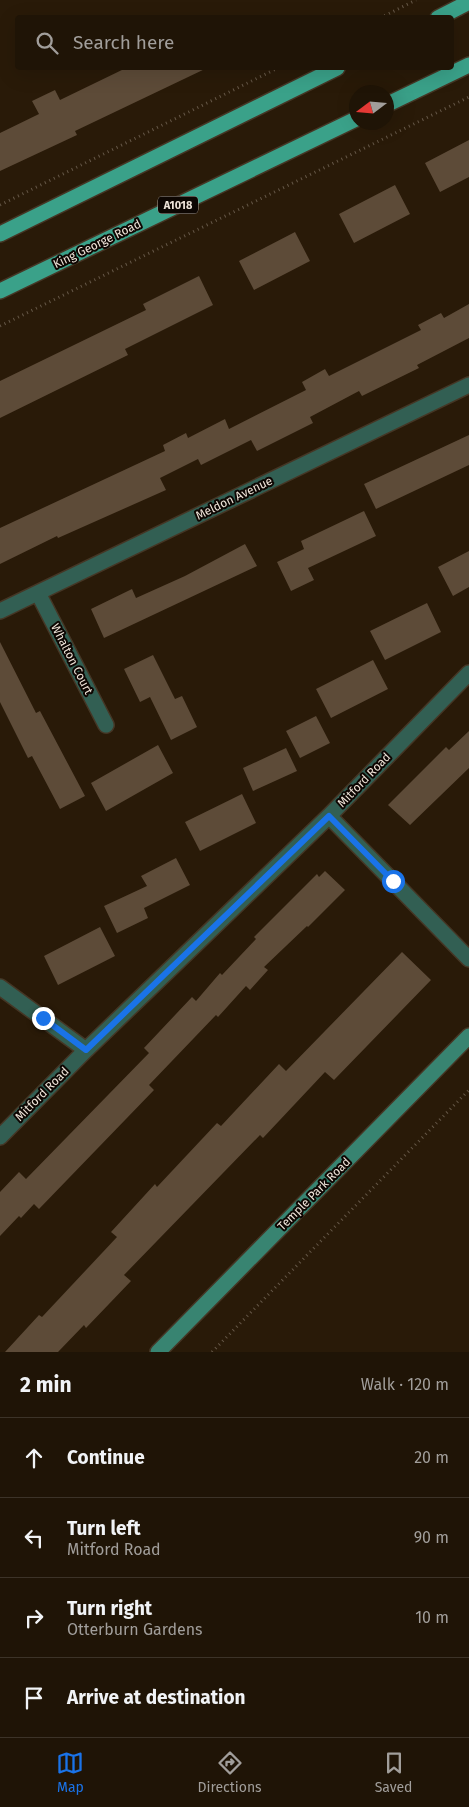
<!DOCTYPE html>
<meta charset="utf-8">
<style>
body{margin:0;font-family:"Fira Sans",sans-serif;background:#2c2114;color:#f1f3f6}
.compass{position:absolute;left:349px;top:85px;width:45px;height:45px;border-radius:50%;background:#1f1406;box-shadow:0 5px 20px #0002;rotate:254deg}
.stop{position:absolute;width:15px;height:15px;margin:-11px;border:4px solid #1a73e8;border-radius:50%;background:#fff}
.stop.end{background:#1a73e8;border-color:#fff;box-shadow:0 1px 5px #0008}
.list{margin:0;padding:0;list-style:none}
h2{display:flex;justify-content:space-between;align-items:center;height:65px;margin:0;padding:0 20px;font-size:21px}
h2 small{font-size:16px;font-weight:400;color:#a19e9b}
.list li{display:grid;grid-template-columns:32px 1fr auto;gap:15px;align-items:center;box-sizing:border-box;height:80px;padding:0 20px;border-top:1px solid #3c3328}
.list b{display:block;font-size:19px;white-space:nowrap}
.list p{margin:0;font-size:16px;white-space:nowrap;color:#a19e9b}
.list em{font-size:16px;font-style:normal;color:#a19e9b}
.icon{flex:none;width:28px;height:28px;fill:none;stroke:currentColor;stroke-width:2;stroke-linecap:round;stroke-linejoin:round}
.map{position:relative;flex:none;width:469px;height:1352px;overflow:hidden}
.search{position:absolute;background:#1f1406;box-shadow:0 5px 20px #0002;left:15px;right:15px;top:15px;height:55px;display:flex;align-items:center;gap:12px;box-sizing:border-box;padding:0 18px;border-radius:5px;color:#a19e9b;font-size:19px}
.sheet{height:385px;background:#1f1406}
nav{display:flex;justify-content:space-around;align-items:center;box-sizing:border-box;height:70px;border-top:1px solid #3c3328;background:#1f1406;font-size:14px;color:#a19e9b}
nav a{display:grid;justify-items:center;gap:2px}
nav .on{color:#1a73e8}
.map>svg:first-child{display:block}
</style>
<div class="map">
<svg width="469" height="1352" viewBox="0 0 469 1352">
<rect width="100%" height="100%" fill="#291a08"/>
<path fill="#5d4b38" d="M 126,68 L 207,68 L 75,131 L 77,135 L 0,171 L 0,133 L 39,114 L 32,101 L 55,90 L 60,100 Z
M 469,140 L 469,177 L 440,192 L 425,163 Z
M 395,185 L 410,214 L 354,243 L 339,214 Z
M 295,232 L 310,261 L 254,290 L 239,261 Z
M 199,276 L 213,305 L 125,349 L 128,355 L 0,418 L 0,381 L 146,310 L 143,304 Z
M 469,304 L 469,338 L 417,365 L 419,368 L 362,396 L 359,391 L 310,417 L 313,423 L 257,451 L 251,440 L 201,465 L 198,459 L 160,478 L 166,490 L 58,538 L 57,536 L 0,564 L 0,528 L 165,451 L 163,445 L 186,433 L 188,438 L 225,419 L 229,429 L 306,390 L 302,382 L 325,369 L 329,376 L 421,330 L 418,325 L 441,313 L 444,318 Z
M 469,435 L 469,465 L 376,509 L 364,484 Z
M 364,511 L 376,536 L 308,568 L 314,580 L 291,591 L 277,562 L 304,549 L 301,541 Z
M 245,544 L 257,566 L 104,638 L 91,609 L 132,589 L 136,598 L 185,576 Z
M 469,551 L 469,587 L 453,596 L 438,567 Z
M 427,603 L 441,632 L 385,660 L 370,631 Z
M 0,642 L 36,713 L 40,711 L 85,796 L 60,809 L 32,756 L 28,758 L 0,702 Z
M 153,655 L 175,699 L 182,696 L 197,727 L 171,740 L 150,697 L 140,702 L 124,669 Z
M 373,660 L 388,689 L 331,718 L 316,689 Z
M 316,716 L 330,743 L 300,758 L 286,731 Z
M 469,731 L 469,768 L 410,825 L 388,805 L 446,747 L 449,750 Z
M 158,745 L 173,773 L 106,811 L 91,783 Z
M 286,748 L 297,771 L 253,791 L 243,768 Z
M 242,794 L 256,823 L 200,851 L 185,822 Z
M 176,858 L 190,885 L 144,908 L 148,918 L 117,933 L 104,906 L 147,886 L 141,876 Z
M 325,871 L 345,890 L 308,927 L 307,926 L 264,967 L 268,970 L 250,990 L 246,986 L 218,1017 L 216,1015 L 149,1085 L 154,1090 L 39,1209 L 34,1204 L 21,1218 L 19,1216 L 0,1236 L 0,1192 L 19,1172 L 26,1179 L 149,1053 L 144,1048 L 192,997 L 196,1001 L 220,973 L 222,975 L 256,939 L 254,937 L 317,874 L 319,877 Z
M 100,927 L 115,956 L 58,985 L 44,956 Z
M 402,952 L 431,980 L 334,1080 L 325,1072 L 263,1138 L 260,1135 L 124,1275 L 131,1281 L 86,1328 L 84,1325 L 58,1352 L 5,1352 L 39,1315 L 42,1317 L 117,1237 L 111,1232 L 155,1184 L 157,1187 L 217,1123 L 221,1126 L 279,1064 L 286,1071 Z"/>
<g fill="none" stroke-linecap="round" stroke-linejoin="round">
<defs>
<path id="street" d="M 38,593 L 106,725
M 0,611 L 469,385
M 329,816 L 469,959
M 0,987 L 86,1050
M 0,1137 L 86,1050 L 329,816 L 469,673"/>
<path id="secondary" d="M 158,1352 L 469,1036"/>
<path id="primary" d="M 438,18 L 469,2
M 386,105 L 469,65
M 0,234 L 337,68
M 0,291 L 356,119"/>
</defs>
<use href="#street" stroke="#453625" stroke-width="18"/>
<use href="#secondary" stroke="#453625" stroke-width="18"/>
<use href="#primary" stroke="#453625" stroke-width="18"/>
<path stroke="#665848" stroke-width="3" stroke-dasharray="1 4" stroke-linecap="butt" d="M 380,18 L 416,0
M 0,205 L 278,68
M 0,326 L 469,97
M 212,1352 L 469,1090"/>
<use href="#street" stroke="#325f53" stroke-width="15"/>
<use href="#secondary" stroke="#388471" stroke-width="15"/>
<use href="#primary" stroke="#3aa189" stroke-width="15"/>
</g>
<g fill="none" stroke-linecap="round" stroke-linejoin="round">
<path stroke="#1a73e8" stroke-width="6" d="M 43,1018 L 86,1050 L 329,816 L 393,881"/>
</g>
<g text-anchor="middle" dominant-baseline="central" stroke-width="4" stroke-linejoin="round" paint-order="stroke">
<rect fill="#0d0602" stroke="#aba198" stroke-width="1" x="158" y="196.5" width="40" height="17" rx="4"/>
<g font-size="11" font-weight="bold" fill="#efe4d9">
<text x="178" y="205">A1018</text>
</g>
<g font-size="12" fill="#efe4d9" stroke="#0d0602">
<text transform="translate(97 244) rotate(-26)">King George Road</text>
<text transform="translate(234 498) rotate(-26)">Meldon Avenue</text>
<text transform="translate(72 659) rotate(63)">Whalton Court</text>
<text transform="translate(364 780) rotate(-46)">Mitford Road</text>
<text transform="translate(42 1094) rotate(-45)">Mitford Road</text>
<text transform="translate(314 1194) rotate(-45)">Temple Park Road</text>
</g>
</g>
</svg>
<svg class="compass" viewBox="-18 -18 36 36"><path d="M0-13l5 13h-10z" fill="#e53935"/><path d="M0 13l5-13h-10z" fill="#a19e9b"/></svg>
<div class="stop" style="left:393px;top:881px"></div>
<div class="stop end" style="left:43px;top:1018px"></div>
<div class="search"><svg class="icon" aria-label="search" viewBox="0 0 24 24"><circle cx="10" cy="10" r="6"/><path d="M15 15l6 6"/></svg>Search here</div>
</div>
<section class="sheet">
<h2>2 min<small>Walk · 120 m</small></h2>
<ul class="list">
<li><svg class="icon" aria-label="ahead" viewBox="0 0 24 24"><path d="M12 20V5M6 11l6-6 6 6"/></svg><div><b>Continue</b></div><em>20 m</em></li>
<li><svg class="icon" aria-label="left" viewBox="0 0 24 24"><path d="M17 20v-9H6M10 6l-5 5 5 5"/></svg><div><b>Turn left</b><p>Mitford Road</p></div><em>90 m</em></li>
<li><svg class="icon" aria-label="right" viewBox="0 0 24 24"><path d="M7 20v-9h11M14 6l5 5-5 5"/></svg><div><b>Turn right</b><p>Otterburn Gardens</p></div><em>10 m</em></li>
<li><svg class="icon" aria-label="arrive" viewBox="0 0 24 24"><path d="M6 21V4h12l-3 4 3 4H6"/></svg><div><b>Arrive at destination</b></div></li>
</ul>
</section>
<nav>
<a class="on"><svg class="icon" aria-label="map" viewBox="0 0 24 24"><path d="M3 6l6-2 6 2 6-2v14l-6 2-6-2-6 2zM9 4v14M15 6v14"/></svg>Map</a>
<a><svg class="icon" aria-label="directions" viewBox="0 0 24 24"><path d="M12 3l9 9-9 9-9-9zM9 14v-3h6M13 9l2 2-2 2"/></svg>Directions</a>
<a><svg class="icon" aria-label="saved" viewBox="0 0 24 24"><path d="M7 4h10v16l-5-4-5 4z"/></svg>Saved</a>
</nav>
